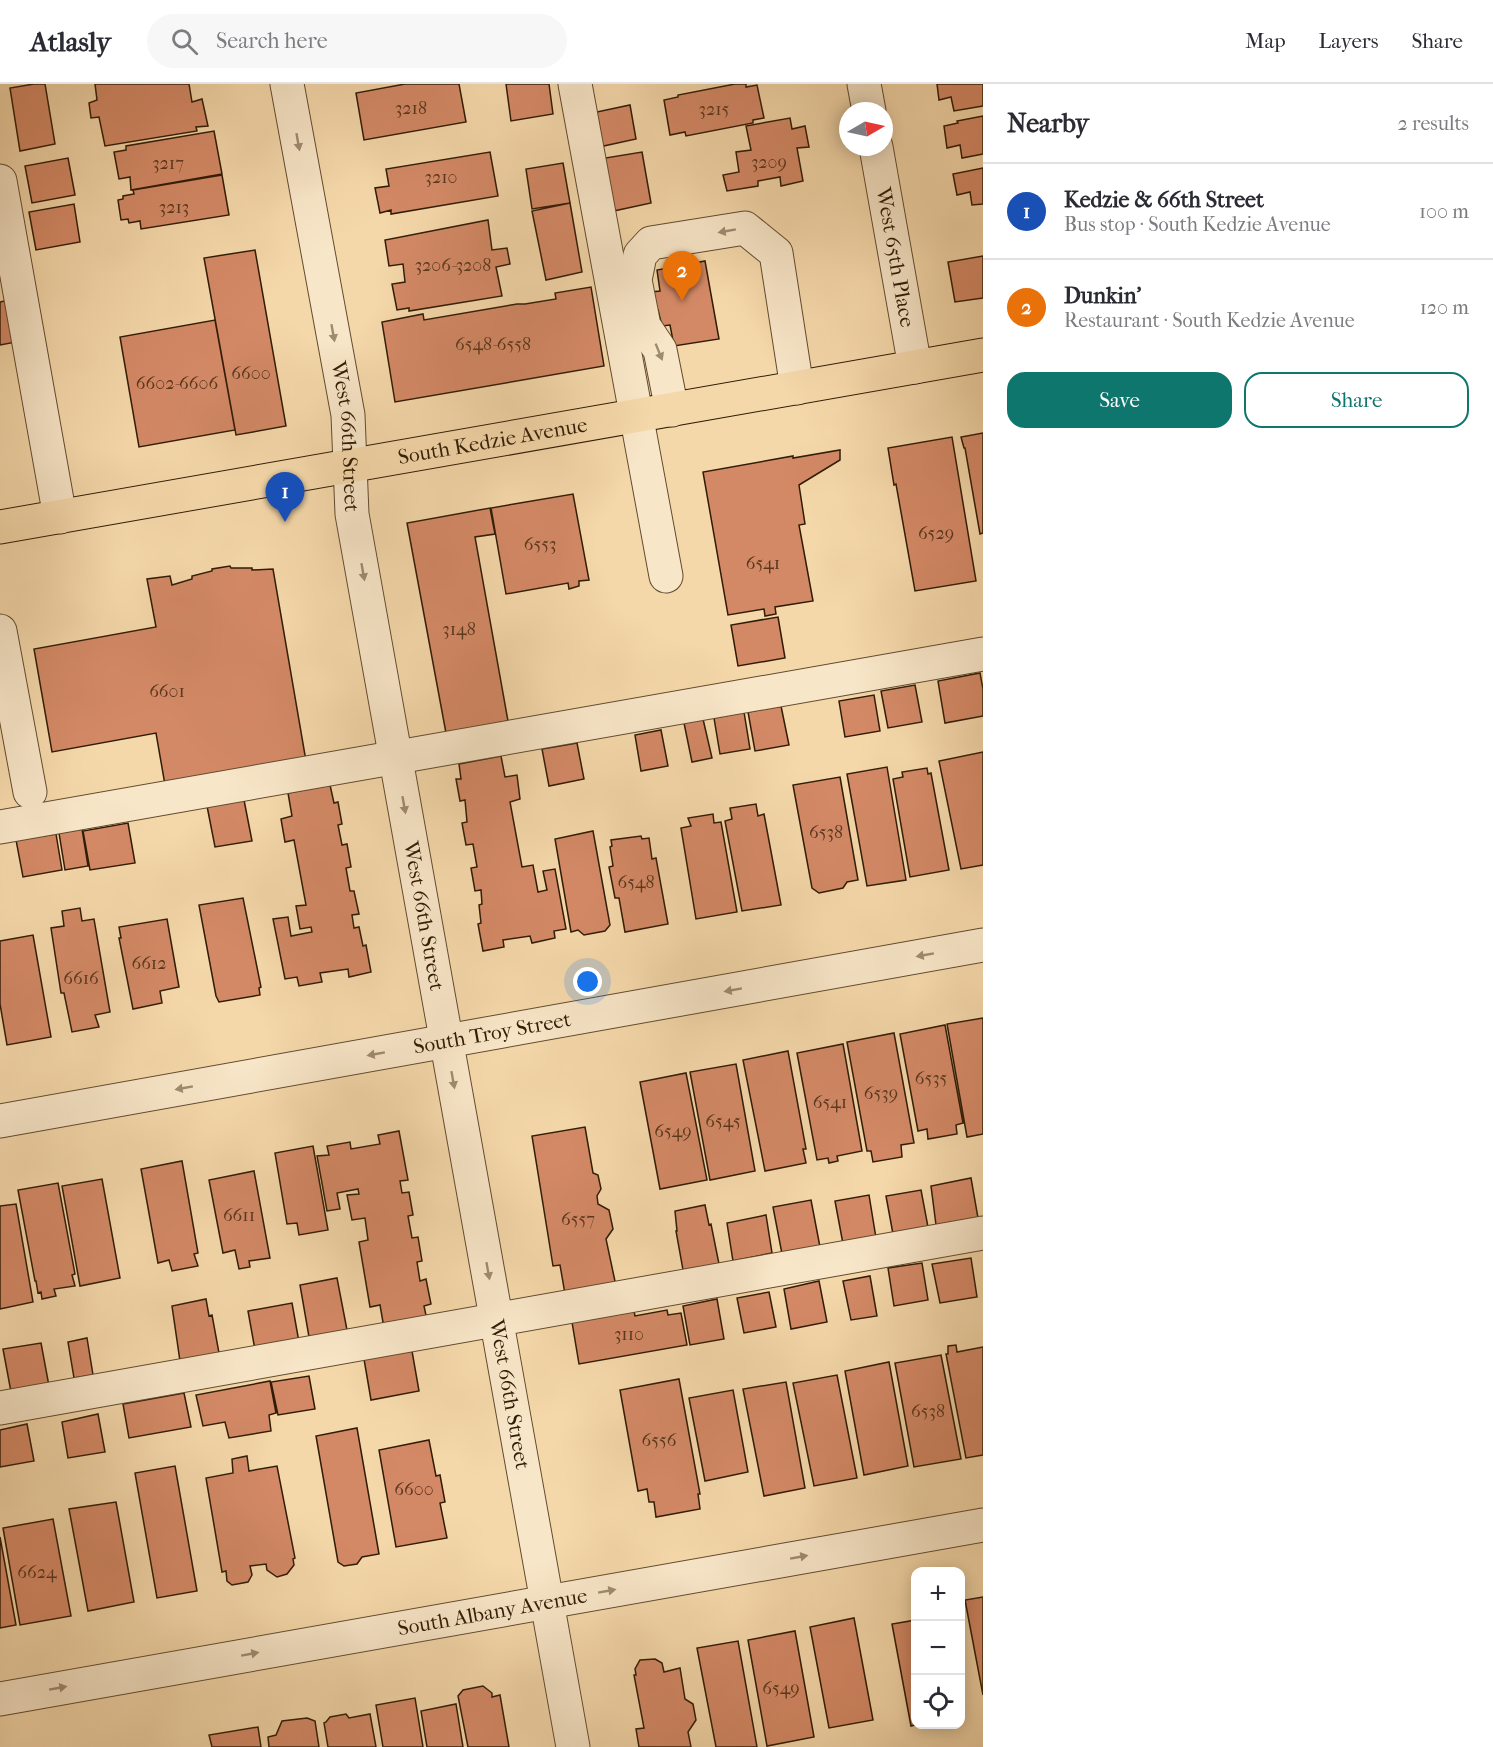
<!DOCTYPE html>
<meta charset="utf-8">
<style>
body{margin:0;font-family:"IM FELL French Canon",serif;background:#f7f7f7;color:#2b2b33}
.controls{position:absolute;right:18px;bottom:18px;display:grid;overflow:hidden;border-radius:12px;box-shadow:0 3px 15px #0003}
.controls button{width:54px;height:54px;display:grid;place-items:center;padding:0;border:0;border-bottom:2px solid #e1e1e2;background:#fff;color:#2b2b33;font:30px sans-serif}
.compass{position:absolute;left:839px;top:18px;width:54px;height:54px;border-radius:50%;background:#fff;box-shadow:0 3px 15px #0003;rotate:81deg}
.you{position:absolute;left:588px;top:898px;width:21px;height:21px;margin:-15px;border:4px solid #fff;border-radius:50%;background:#1a73e8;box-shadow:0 0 0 9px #1a73e833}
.badge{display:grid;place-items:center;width:39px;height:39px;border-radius:50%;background:#0f766e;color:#fff;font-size:20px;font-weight:700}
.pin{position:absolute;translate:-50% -50px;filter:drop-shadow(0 2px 3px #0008)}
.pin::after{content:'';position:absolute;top:32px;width:21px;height:18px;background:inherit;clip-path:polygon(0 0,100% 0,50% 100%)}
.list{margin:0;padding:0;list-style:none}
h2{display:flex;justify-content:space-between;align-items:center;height:78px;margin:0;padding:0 24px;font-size:26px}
h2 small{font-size:20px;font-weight:400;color:#7c7c81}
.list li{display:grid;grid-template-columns:39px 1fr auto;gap:18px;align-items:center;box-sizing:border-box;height:96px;padding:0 24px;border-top:2px solid #e1e1e2}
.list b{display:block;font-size:22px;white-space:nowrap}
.list p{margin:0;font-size:20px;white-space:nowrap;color:#7c7c81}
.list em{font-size:20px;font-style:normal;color:#7c7c81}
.actions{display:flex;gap:12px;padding:18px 24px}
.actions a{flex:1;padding:14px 0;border:2px solid #0f766e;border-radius:18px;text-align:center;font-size:21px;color:#0f766e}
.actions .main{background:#0f766e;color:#fff}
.icon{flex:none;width:33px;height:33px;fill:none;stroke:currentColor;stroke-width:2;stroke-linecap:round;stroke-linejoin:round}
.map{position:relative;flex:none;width:983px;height:1663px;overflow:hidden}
header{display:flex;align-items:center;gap:36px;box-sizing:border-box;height:84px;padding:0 30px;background:#fff;border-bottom:2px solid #e1e1e2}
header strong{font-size:28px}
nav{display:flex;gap:33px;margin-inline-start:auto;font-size:21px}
.search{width:420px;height:54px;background:#f7f7f7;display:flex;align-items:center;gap:15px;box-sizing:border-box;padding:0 21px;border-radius:33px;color:#7c7c81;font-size:22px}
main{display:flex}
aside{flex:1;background:#fff}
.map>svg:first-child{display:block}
</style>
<header>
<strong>Atlasly</strong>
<div class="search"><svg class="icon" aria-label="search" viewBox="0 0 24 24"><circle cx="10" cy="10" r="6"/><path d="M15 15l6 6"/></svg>Search here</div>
<nav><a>Map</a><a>Layers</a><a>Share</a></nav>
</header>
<main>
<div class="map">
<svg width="983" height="1663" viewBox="0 0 983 1663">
<rect width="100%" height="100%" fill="#f5d8aa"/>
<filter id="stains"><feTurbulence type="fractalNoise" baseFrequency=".00333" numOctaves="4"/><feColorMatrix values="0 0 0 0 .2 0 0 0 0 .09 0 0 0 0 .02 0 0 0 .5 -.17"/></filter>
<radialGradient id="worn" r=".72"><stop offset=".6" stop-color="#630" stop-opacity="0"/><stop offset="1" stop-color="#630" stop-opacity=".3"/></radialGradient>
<path fill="#d48966" stroke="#301c06" stroke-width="1.5" d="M 34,0 L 45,0 L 55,60 L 20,67 L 10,4 Z
M 95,0 L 189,0 L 192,18 L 202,15 L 208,42 L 196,43 L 197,47 L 105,62 L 99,33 L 91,34 L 89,19 L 97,16 Z
M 405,0 L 459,0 L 466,38 L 364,56 L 356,9 Z
M 506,0 L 549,0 L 553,30 L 511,37 Z
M 735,0 L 746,0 L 746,3 L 757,1 L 764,34 L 753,36 L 753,39 L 686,52 L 685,48 L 670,51 L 664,16 L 678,13 L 678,11 Z
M 937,0 L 983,0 L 983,22 L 954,27 L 951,13 L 939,16 Z
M 630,21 L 636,55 L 599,63 L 592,29 Z
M 983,32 L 983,70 L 962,74 L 960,61 L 947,64 L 944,42 L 958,39 L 957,37 Z
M 790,34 L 792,45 L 805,42 L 809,63 L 797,64 L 803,97 L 781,102 L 780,93 L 758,97 L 758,102 L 727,107 L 723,91 L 739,88 L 736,68 L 751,66 L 746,42 Z
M 214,47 L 222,90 L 131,106 L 130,93 L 119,95 L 114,68 L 126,66 L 126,62 Z
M 490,68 L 498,112 L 391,130 L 391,126 L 380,129 L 375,104 L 389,102 L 386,85 Z
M 642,68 L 651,119 L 609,128 L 599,75 Z
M 68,74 L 75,111 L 32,119 L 25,82 Z
M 563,79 L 570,119 L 532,125 L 526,85 Z
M 983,84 L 983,120 L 972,121 L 970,108 L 957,111 L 953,90 Z
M 222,91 L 229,131 L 141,145 L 140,137 L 129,139 L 128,135 L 121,136 L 118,116 L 123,115 L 123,112 L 134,110 L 133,106 Z
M 570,119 L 582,188 L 546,196 L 532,127 Z
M 74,120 L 80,158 L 36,166 L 29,128 Z
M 488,136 L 492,166 L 507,164 L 510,180 L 496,183 L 502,212 L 409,227 L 409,224 L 397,226 L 392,200 L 405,198 L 403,180 L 389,182 L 385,156 Z
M 255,166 L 286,342 L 236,351 L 204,174 Z
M 983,172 L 983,214 L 955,218 L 948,178 Z
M 705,177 L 719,255 L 674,262 L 670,241 L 662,242 L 658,226 L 654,227 L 651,208 L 660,207 L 657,186 Z
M 591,203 L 604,282 L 395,318 L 382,238 L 423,230 L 424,236 L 517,220 L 525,220 L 556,215 L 555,209 Z
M 9,216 L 16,258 L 0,261 L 0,218 Z
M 215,236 L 235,346 L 139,363 L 120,253 Z
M 983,349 L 983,449 L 980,450 L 965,364 L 964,364 L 961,353 Z
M 952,353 L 976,497 L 915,507 L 896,400 L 894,401 L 888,364 Z
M 840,366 L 840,376 L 799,401 L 805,440 L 799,441 L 813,517 L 775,523 L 776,530 L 765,532 L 764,525 L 728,531 L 703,388 L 793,372 L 793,374 Z
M 573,410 L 589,496 L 579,497 L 579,502 L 569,505 L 568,499 L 506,510 L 491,424 Z
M 490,424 L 495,450 L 475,453 L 508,637 L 446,649 L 407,439 Z
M 230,482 L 231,484 L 252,484 L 252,486 L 273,485 L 306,677 L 165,701 L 156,649 L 52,668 L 34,565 L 156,543 L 147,495 L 170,492 L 172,501 L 192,495 L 192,492 L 212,487 L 212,485 Z
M 778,533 L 785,574 L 738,582 L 731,541 Z
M 980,589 L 983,605 L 983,632 L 945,639 L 938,597 Z
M 915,601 L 922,638 L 888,644 L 881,607 Z
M 874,611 L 880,647 L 845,653 L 839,617 Z
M 781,622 L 789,661 L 755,667 L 748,628 Z
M 744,628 L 750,665 L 720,670 L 714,634 Z
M 703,635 L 712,674 L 692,678 L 684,639 Z
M 661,646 L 668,682 L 641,687 L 635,651 Z
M 577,659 L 584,695 L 549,702 L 542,665 Z
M 983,668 L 983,781 L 961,785 L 939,677 Z
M 501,672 L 505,693 L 517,691 L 520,715 L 510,718 L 522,783 L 533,781 L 538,808 L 547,806 L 543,787 L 555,785 L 566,845 L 554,847 L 555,854 L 532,859 L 530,852 L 503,856 L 504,863 L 483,867 L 478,840 L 481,839 L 479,821 L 482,820 L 481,806 L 475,807 L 471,784 L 477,783 L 473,760 L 466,761 L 462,739 L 467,738 L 465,716 L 460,717 L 456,695 L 461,695 L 459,680 Z
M 887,683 L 906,796 L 867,802 L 847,690 Z
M 927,684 L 928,690 L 931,689 L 949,786 L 910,793 L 893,695 L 903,693 L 902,688 Z
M 840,693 L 858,796 L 847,798 L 843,804 L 819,809 L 812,804 L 793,701 Z
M 330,701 L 334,719 L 338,718 L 342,740 L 338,741 L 342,761 L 347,760 L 351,783 L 346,784 L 350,807 L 354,807 L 359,830 L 352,831 L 354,844 L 359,843 L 363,862 L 366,861 L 371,888 L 349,893 L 348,885 L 320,889 L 322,898 L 299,902 L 297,893 L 285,895 L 273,835 L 288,833 L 291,852 L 312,848 L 311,843 L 300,845 L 296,822 L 306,821 L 294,756 L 285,758 L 281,735 L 292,732 L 288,709 Z
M 244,716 L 252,757 L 215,763 L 207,722 Z
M 756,720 L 758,732 L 764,730 L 781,821 L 742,827 L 725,737 L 732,735 L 730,724 Z
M 713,730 L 714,739 L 721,738 L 737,828 L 696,835 L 681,744 L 691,742 L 688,734 Z
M 128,739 L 135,779 L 90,786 L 83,747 Z
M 82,745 L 88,782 L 65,786 L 59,749 Z
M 593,747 L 610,841 L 605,847 L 584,851 L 578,846 L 571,848 L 555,755 Z
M 56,750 L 62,786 L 23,793 L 16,756 Z
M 641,752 L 642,755 L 649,754 L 652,775 L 656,774 L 668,840 L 625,848 L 619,814 L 615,814 L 609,783 L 613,782 L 610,763 L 612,762 L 611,756 Z
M 243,814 L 261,903 L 259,904 L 260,911 L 219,918 L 216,912 L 199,821 Z
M 80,824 L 82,837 L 94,835 L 110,928 L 95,931 L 99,943 L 72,948 L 64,909 L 61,909 L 51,844 L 64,842 L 62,827 Z
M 167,835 L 179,903 L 160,907 L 162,919 L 133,925 L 119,854 L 121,854 L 119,843 Z
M 33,851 L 51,953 L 7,961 L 0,920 L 0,857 Z
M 983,934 L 983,1050 L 967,1053 L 947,940 Z
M 945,941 L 963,1039 L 956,1041 L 957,1050 L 928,1055 L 927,1045 L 918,1047 L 900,950 Z
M 894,949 L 914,1059 L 901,1061 L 902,1073 L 873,1078 L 871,1067 L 867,1067 L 847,958 Z
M 843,960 L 862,1067 L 837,1072 L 838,1077 L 829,1079 L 828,1074 L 817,1076 L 797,969 Z
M 788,967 L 806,1065 L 803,1065 L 806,1079 L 765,1087 L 743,976 Z
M 736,980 L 755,1087 L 710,1096 L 690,988 Z
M 686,989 L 707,1096 L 660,1105 L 640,998 Z
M 585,1043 L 593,1089 L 598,1091 L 601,1105 L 597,1112 L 598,1120 L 609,1126 L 613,1145 L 606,1155 L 616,1202 L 565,1210 L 560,1181 L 553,1182 L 532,1052 Z
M 399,1047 L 408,1096 L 400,1097 L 402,1109 L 409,1108 L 413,1131 L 408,1132 L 412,1154 L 418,1153 L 422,1177 L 417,1178 L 420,1197 L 426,1195 L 431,1220 L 424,1222 L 427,1236 L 384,1244 L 380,1221 L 370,1223 L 359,1158 L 368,1156 L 365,1134 L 352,1136 L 347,1111 L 359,1110 L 358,1105 L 337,1109 L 340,1125 L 327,1127 L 317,1072 L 329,1071 L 327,1062 L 350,1058 L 351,1065 L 380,1060 L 378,1051 Z
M 313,1062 L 328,1146 L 299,1151 L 297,1139 L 287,1140 L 275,1069 Z
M 182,1077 L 198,1169 L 194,1170 L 198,1182 L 172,1187 L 169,1176 L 158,1179 L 141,1085 Z
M 254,1087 L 270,1174 L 249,1177 L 250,1183 L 239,1185 L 235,1166 L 223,1169 L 209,1096 Z
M 971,1094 L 978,1134 L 936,1141 L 931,1102 Z
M 102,1095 L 120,1194 L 80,1202 L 62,1102 Z
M 58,1099 L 75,1190 L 72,1191 L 75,1202 L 54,1205 L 56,1212 L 42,1215 L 41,1208 L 38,1209 L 36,1197 L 35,1197 L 18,1106 Z
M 921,1106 L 928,1143 L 893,1150 L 886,1112 Z
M 869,1111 L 876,1154 L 843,1160 L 835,1117 Z
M 811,1116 L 820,1163 L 782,1170 L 773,1123 Z
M 16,1120 L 33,1218 L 0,1225 L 0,1122 Z
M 705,1121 L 709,1141 L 711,1140 L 719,1180 L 683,1186 L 676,1147 L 677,1147 L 675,1127 Z
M 766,1131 L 772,1169 L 733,1177 L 727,1139 Z
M 971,1174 L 977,1213 L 940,1219 L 932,1180 Z
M 922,1179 L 928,1216 L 894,1222 L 888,1184 Z
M 870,1192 L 877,1232 L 851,1236 L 843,1197 Z
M 337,1194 L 347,1246 L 309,1253 L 300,1201 Z
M 819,1197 L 827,1238 L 791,1245 L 784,1205 Z
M 769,1208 L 776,1243 L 744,1249 L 737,1214 Z
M 206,1215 L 209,1232 L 212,1231 L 219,1269 L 180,1277 L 172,1222 Z
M 717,1215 L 724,1255 L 690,1261 L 683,1222 Z
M 292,1219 L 299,1258 L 255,1266 L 248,1227 Z
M 667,1226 L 668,1231 L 681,1229 L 687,1261 L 579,1280 L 572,1238 L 634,1227 L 635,1232 Z
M 87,1254 L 93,1291 L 74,1294 L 68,1258 Z
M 41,1259 L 49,1302 L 11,1308 L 3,1265 Z
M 956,1261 L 957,1268 L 983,1263 L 983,1371 L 966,1374 L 946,1270 L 948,1270 L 948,1262 Z
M 412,1267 L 419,1307 L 371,1316 L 364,1275 Z
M 941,1271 L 961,1375 L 914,1383 L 895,1279 Z
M 889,1278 L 908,1382 L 864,1391 L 845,1287 Z
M 837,1291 L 857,1394 L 814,1402 L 793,1299 Z
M 309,1292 L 315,1325 L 278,1331 L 271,1298 Z
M 679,1295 L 700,1410 L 698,1410 L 700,1425 L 656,1433 L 654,1418 L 649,1418 L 647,1405 L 638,1407 L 620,1306 Z
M 270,1297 L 276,1329 L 269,1331 L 271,1347 L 229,1354 L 225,1338 L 203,1342 L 196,1311 Z
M 786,1298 L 805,1404 L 764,1412 L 743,1305 Z
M 733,1306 L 748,1388 L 705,1397 L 689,1314 Z
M 184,1309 L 191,1343 L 129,1354 L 123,1320 Z
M 98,1330 L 105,1368 L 68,1374 L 62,1338 Z
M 27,1340 L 34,1377 L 0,1383 L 0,1346 Z
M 357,1344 L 379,1470 L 362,1473 L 357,1480 L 344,1482 L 338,1478 L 316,1352 Z
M 429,1356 L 436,1392 L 440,1391 L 445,1418 L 440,1419 L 447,1454 L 396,1463 L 379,1366 Z
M 247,1372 L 249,1387 L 277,1382 L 295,1474 L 293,1475 L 294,1481 L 287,1490 L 277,1493 L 267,1486 L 266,1480 L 250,1482 L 252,1491 L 248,1498 L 232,1501 L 227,1497 L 226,1487 L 222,1488 L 206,1394 L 233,1389 L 232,1375 Z
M 175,1382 L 197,1507 L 157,1514 L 135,1389 Z
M 116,1418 L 134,1518 L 88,1527 L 69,1425 Z
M 53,1435 L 71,1532 L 20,1541 L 3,1444 Z
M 0,1453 L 16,1541 L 0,1544 Z
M 983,1513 L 983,1611 L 965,1516 Z
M 854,1534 L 873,1636 L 829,1644 L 810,1543 Z
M 916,1536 L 916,1640 L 919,1640 L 911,1642 L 892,1540 Z
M 795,1547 L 814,1653 L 767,1662 L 748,1556 Z
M 738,1557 L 757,1663 L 716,1663 L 697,1564 Z
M 655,1575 L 662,1579 L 664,1588 L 680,1584 L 685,1615 L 693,1620 L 696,1636 L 688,1648 L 691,1663 L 639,1663 L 636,1645 L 644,1644 L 634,1591 L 636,1591 L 635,1585 L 640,1576 Z
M 483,1602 L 492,1609 L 492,1613 L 500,1611 L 509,1663 L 468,1663 L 458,1612 L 463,1606 Z
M 415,1614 L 423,1663 L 383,1663 L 376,1621 Z
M 456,1620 L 463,1663 L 427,1663 L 421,1627 Z
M 346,1630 L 349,1634 L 370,1630 L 376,1663 L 328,1663 L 324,1639 L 326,1638 L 330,1633 Z
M 307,1634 L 315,1637 L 319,1663 L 269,1663 L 268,1653 L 276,1651 L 282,1637 Z
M 258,1643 L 261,1663 L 212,1663 L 209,1651 Z"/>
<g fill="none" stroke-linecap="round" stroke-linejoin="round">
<defs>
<g id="minor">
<path id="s1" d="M 287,0 L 348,331 L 352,430 L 573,1663"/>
<path d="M 575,0 L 666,492"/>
<path d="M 864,0 L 869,27"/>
<path id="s2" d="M 876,63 L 915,283"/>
<path d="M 0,97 L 60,433"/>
<path d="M 672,326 L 660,266 L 644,242 L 635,196 L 640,171 L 651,159 L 745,144 L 776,169 L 797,304"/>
<path d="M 0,547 L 30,708"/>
<path d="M 0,743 L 983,570"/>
<path id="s3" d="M 0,1037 L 983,861"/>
<path d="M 0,1324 L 983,1149"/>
<path id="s4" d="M 0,1615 L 983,1441"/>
</g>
<g id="major">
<path id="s5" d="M 0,443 L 983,271"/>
</g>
</defs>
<use href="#minor" stroke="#614b2f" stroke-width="35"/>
<use href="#major" stroke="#301c06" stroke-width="35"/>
<use href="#minor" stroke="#f8e6c8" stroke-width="33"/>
<use href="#major" stroke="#f5d8aa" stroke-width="33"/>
</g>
<defs><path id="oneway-solid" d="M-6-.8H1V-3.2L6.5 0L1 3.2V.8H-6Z" transform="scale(1.5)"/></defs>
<g fill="#9e8b71">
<use href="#oneway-solid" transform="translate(298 58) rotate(80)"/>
<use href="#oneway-solid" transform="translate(727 147) rotate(170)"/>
<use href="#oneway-solid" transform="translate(333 249) rotate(80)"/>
<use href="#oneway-solid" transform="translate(659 268) rotate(68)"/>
<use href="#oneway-solid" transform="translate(363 488) rotate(80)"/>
<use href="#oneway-solid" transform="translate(404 721) rotate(80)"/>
<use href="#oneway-solid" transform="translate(925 871) rotate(170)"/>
<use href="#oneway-solid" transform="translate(733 906) rotate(170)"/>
<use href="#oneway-solid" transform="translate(376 970) rotate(170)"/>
<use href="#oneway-solid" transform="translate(453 996) rotate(80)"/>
<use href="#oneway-solid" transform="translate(184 1004) rotate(170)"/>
<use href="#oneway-solid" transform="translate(488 1187) rotate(80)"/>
<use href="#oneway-solid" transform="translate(799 1473) rotate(-10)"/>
<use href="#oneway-solid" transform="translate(607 1507) rotate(-10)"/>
<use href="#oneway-solid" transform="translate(250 1570) rotate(-10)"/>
<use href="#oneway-solid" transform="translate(58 1604) rotate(-10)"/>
</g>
<g text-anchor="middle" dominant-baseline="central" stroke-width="6" stroke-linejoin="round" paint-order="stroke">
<g font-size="18" fill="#59371e">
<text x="411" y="24">3218</text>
<text x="714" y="25">3215</text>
<text x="769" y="78">3209</text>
<text x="168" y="79">3217</text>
<text x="441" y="93">3210</text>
<text x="174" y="123">3213</text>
<text x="453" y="181">3206-3208</text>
<text x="493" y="260">6548-6558</text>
<text x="251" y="289">6600</text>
<text x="177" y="299">6602-6606</text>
<text x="936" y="449">6529</text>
<text x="540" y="460">6553</text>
<text x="763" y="479">6541</text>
<text x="459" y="545">3148</text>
<text x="167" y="607">6601</text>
<text x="826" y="748">6538</text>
<text x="636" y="798">6548</text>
<text x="149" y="879">6612</text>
<text x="81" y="894">6616</text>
<text x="931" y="994">6535</text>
<text x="881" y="1009">6539</text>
<text x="830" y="1018">6541</text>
<text x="723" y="1037">6545</text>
<text x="673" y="1047">6549</text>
<text x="239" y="1131">6611</text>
<text x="578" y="1135">6557</text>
<text x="629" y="1250">3110</text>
<text x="928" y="1327">6538</text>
<text x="659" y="1356">6556</text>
<text x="414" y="1405">6600</text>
<text x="37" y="1488">6624</text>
<text x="781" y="1604">6549</text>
</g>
<g font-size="21" fill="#301c06" stroke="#f8e6c8">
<text stroke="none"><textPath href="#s2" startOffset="112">West 65th Place</textPath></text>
<text stroke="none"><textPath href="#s1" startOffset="358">West 66th Street</textPath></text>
<text stroke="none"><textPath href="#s5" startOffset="500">South Kedzie Avenue</textPath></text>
<text stroke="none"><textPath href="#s1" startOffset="844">West 66th Street</textPath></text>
<text stroke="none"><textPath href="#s3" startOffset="500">South Troy Street</textPath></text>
<text stroke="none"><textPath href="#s1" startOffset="1330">West 66th Street</textPath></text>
<text stroke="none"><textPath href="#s4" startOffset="500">South Albany Avenue</textPath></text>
</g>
</g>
<rect width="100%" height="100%" filter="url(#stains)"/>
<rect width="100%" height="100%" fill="url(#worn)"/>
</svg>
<div class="controls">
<button>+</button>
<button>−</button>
<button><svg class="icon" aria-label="locate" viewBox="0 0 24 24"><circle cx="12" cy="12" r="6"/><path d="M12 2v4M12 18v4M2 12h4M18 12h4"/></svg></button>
</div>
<svg class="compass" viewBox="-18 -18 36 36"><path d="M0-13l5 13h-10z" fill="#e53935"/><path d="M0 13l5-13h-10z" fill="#7c7c81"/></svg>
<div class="you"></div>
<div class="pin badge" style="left:285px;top:438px;background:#1a4fb4">1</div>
<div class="pin badge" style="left:682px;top:217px;background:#e8710a">2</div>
</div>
<aside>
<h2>Nearby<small>2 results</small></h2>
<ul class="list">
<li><span class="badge" style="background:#1a4fb4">1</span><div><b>Kedzie &amp; 66th Street</b><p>Bus stop · South Kedzie Avenue</p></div><em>100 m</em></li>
<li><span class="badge" style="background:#e8710a">2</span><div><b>Dunkin'</b><p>Restaurant · South Kedzie Avenue</p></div><em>120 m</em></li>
</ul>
<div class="actions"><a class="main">Save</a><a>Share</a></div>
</aside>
</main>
